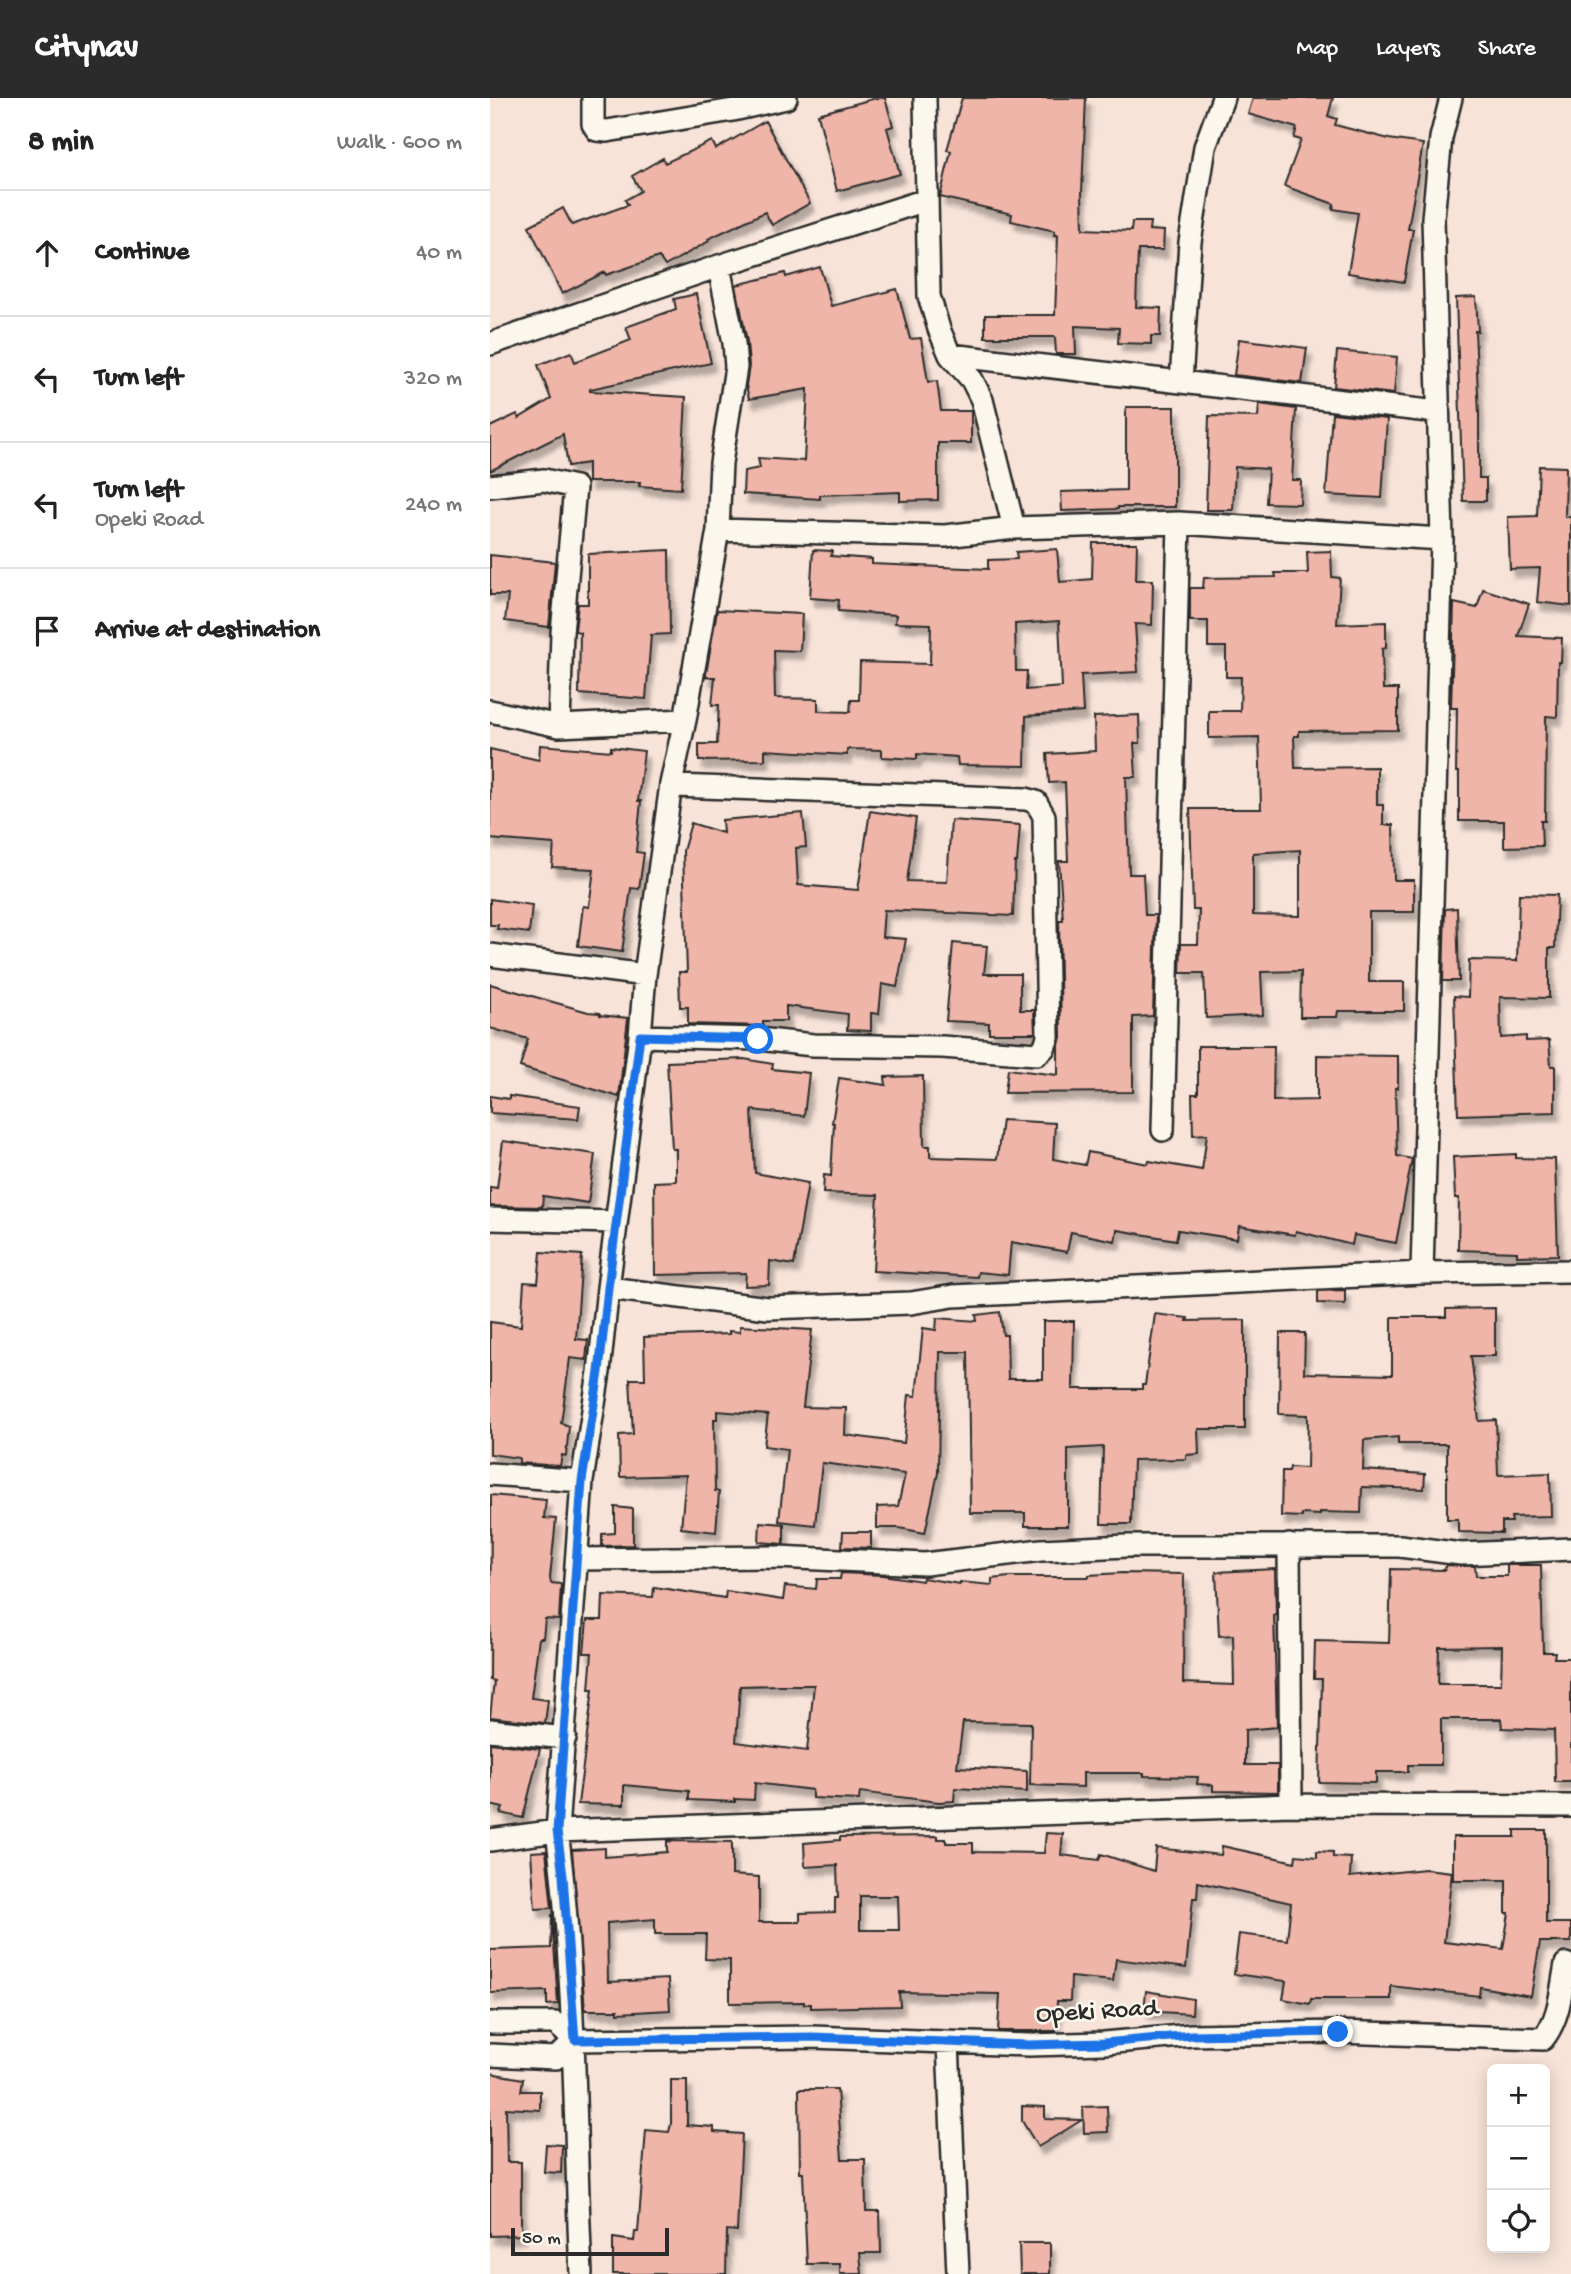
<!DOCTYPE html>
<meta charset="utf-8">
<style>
body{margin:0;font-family:"Gochi Hand",sans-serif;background:#f6f6f6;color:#222}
.controls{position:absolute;right:21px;bottom:21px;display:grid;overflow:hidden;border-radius:10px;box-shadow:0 4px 18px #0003}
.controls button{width:63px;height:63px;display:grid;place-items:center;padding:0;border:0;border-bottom:2px solid #e0e0e0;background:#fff;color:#222;font:35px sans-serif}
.scale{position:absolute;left:21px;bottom:18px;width:158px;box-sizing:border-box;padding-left:7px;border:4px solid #2b2b2b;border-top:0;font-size:19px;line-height:24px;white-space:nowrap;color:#2b2b2b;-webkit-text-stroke:5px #fbf7ec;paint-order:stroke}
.stop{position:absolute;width:21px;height:21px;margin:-16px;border:5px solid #1a73e8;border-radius:50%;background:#fff}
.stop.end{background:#1a73e8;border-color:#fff;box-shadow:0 2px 7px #0008}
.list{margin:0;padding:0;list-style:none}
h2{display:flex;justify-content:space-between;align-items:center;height:91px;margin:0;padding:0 28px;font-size:30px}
h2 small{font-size:23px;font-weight:400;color:#767676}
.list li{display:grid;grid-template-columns:46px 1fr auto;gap:21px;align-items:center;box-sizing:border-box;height:126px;padding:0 28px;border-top:2px solid #e0e0e0}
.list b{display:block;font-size:26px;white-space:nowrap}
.list p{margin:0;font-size:23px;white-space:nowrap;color:#767676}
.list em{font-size:23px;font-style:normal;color:#767676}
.icon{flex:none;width:38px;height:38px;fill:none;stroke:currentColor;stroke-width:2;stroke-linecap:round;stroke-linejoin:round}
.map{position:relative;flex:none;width:1081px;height:2176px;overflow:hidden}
header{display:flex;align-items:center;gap:42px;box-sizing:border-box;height:98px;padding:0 35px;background:#2b2b2b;color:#fff}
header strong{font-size:33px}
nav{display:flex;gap:38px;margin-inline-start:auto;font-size:24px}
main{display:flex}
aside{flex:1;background:#fff}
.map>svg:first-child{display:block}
</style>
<header>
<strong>Citynav</strong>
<nav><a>Map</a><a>Layers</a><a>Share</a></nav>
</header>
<main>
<aside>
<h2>8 min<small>Walk · 600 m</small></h2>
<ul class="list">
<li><svg class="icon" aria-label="ahead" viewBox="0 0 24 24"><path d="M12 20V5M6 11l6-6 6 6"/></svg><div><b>Continue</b></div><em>40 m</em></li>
<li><svg class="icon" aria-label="left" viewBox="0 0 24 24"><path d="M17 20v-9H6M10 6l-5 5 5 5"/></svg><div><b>Turn left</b></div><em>320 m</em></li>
<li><svg class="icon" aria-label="left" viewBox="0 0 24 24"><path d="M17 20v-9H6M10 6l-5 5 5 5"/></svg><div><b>Turn left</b><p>Opeki Road</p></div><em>240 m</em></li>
<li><svg class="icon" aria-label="arrive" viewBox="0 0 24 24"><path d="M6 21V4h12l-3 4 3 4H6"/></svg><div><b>Arrive at destination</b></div></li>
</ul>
</aside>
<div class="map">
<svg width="1081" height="2176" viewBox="0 0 1081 2176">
<defs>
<filter id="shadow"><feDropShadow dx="4.5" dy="8" stdDeviation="2" flood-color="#0004"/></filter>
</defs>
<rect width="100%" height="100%" fill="#f7e3d8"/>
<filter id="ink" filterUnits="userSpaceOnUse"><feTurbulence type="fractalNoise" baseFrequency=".0143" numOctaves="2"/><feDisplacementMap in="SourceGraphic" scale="14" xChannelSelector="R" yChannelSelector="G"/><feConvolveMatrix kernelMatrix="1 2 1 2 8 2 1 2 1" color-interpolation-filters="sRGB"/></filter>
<g filter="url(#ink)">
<path fill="#efb5a8" stroke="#2b2b2b" stroke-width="2" fill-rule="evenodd" filter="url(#shadow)" d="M 386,0 L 395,0 L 403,28 L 397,30 L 410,76 L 347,93 L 328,16 Z
M 472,0 L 596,0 L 592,94 L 593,131 L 641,133 L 642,124 L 660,124 L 659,132 L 674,133 L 673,152 L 648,152 L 646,209 L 671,210 L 670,238 L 661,238 L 661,246 L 628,245 L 629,230 L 585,228 L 586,256 L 566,256 L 565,239 L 495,239 L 495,217 L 565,217 L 568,137 L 564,137 L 565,133 L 521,123 L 522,116 L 450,99 L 461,53 L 457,52 Z
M 763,0 L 843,0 L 838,18 L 847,21 L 845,27 L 899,41 L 933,46 L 918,131 L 923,131 L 914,184 L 858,175 L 868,115 L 843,111 L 844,106 L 794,88 L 811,42 L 804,40 L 807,30 L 758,16 Z
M 275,23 L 320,105 L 282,127 L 275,114 L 218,141 L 219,143 L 175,168 L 169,159 L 116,177 L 115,174 L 72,196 L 39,128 L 73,110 L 82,127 L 138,107 L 135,102 L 151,93 L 142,78 L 173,60 L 175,65 L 222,43 L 226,51 Z
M 330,169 L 341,208 L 407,191 L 420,241 L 431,240 L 438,284 L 447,283 L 451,313 L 481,313 L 481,345 L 448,345 L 448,402 L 410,403 L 410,394 L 330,397 L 330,401 L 253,396 L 254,373 L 270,370 L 268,360 L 314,363 L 318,291 L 259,301 L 256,287 L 259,268 L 257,244 L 246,187 L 295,175 L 296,179 Z
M 206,196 L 221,265 L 100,291 L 100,293 L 196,299 L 191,391 L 149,388 L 150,384 L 98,384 L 98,365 L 78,368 L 73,336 L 0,373 L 0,329 L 27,316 L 29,320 L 61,301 L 48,267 L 81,254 L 85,264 L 141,242 L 136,229 L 186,211 L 184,201 Z
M 986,199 L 988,233 L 985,233 L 989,316 L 989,380 L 996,380 L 996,403 L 973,403 L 966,200 Z
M 749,241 L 817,250 L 812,285 L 744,277 Z
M 847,253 L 907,259 L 904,296 L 844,289 Z
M 769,306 L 806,311 L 802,382 L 811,382 L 810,406 L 776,405 L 778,371 L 745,369 L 743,412 L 716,412 L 719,318 L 768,319 Z
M 636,309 L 685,309 L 685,409 L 628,409 L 628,411 L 572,413 L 571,394 L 636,392 Z
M 842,315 L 897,321 L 892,400 L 836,397 Z
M 1049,368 L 1076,369 L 1075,419 L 1081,419 L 1081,508 L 1047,504 L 1050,470 L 1020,471 L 1018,419 L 1047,418 Z
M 603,445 L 647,445 L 646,482 L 663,482 L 662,527 L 645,526 L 648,574 L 591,577 L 593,614 L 536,618 L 535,668 L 468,667 L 467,659 L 427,656 L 427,661 L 392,659 L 392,652 L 357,651 L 357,657 L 275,652 L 275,662 L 209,663 L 209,646 L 227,646 L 229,607 L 222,607 L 225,579 L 216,579 L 216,576 L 227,512 L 312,516 L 310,553 L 284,552 L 285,600 L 328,601 L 328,613 L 360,614 L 361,602 L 369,602 L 370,564 L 440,566 L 441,526 L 405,525 L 406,517 L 348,513 L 349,502 L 320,500 L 323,452 L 342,453 L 341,458 L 382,461 L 382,466 L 498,471 L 498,462 L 527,461 L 526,454 L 567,451 L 570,484 L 602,481 ZM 569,523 L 572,589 L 536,592 L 537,573 L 526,573 L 525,526 Z
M 179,452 L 180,536 L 161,537 L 156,601 L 89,596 L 90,534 L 85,533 L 88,506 L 98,506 L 98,456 Z
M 841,453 L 842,479 L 850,480 L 847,526 L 896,524 L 896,550 L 892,551 L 893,591 L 908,591 L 908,632 L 809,633 L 809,638 L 804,638 L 805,670 L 887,669 L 887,707 L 893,707 L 893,727 L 903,727 L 904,782 L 924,782 L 924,814 L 879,814 L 879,884 L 914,884 L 914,913 L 848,913 L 847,919 L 810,919 L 811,873 L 771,874 L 773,917 L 716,920 L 714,875 L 690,875 L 691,846 L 708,846 L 709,812 L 703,812 L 700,711 L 771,711 L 770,667 L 769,639 L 719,640 L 719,613 L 750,613 L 751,579 L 736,579 L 736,549 L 718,549 L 718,523 L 700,523 L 700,490 L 713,490 L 714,480 L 786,479 L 785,475 L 818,475 L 817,454 ZM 810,752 L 810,818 L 763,817 L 763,755 Z
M 0,457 L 65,464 L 59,529 L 15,523 L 18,497 L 0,497 Z
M 993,491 L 1039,506 L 1028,538 L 1072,540 L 1071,564 L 1068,564 L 1067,619 L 1056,618 L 1055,723 L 1051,723 L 1052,748 L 1014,749 L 1014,723 L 969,723 L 969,674 L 966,674 L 967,610 L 961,610 L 964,505 L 987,510 Z
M 649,617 L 650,645 L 644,645 L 646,679 L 636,679 L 639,776 L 653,776 L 655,817 L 666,817 L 663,918 L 643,919 L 643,994 L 515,995 L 518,971 L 568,977 L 568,951 L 571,939 L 569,822 L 573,822 L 569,763 L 578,763 L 575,684 L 559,685 L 557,656 L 605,653 L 604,619 Z
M 50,647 L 121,653 L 121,649 L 154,653 L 148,703 L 151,703 L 146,754 L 154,755 L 149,791 L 141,790 L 132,854 L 88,848 L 93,808 L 99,809 L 104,771 L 62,769 L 64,746 L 0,741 L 0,651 L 49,662 Z
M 380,713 L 426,720 L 417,783 L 457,784 L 461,722 L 530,727 L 527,764 L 525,764 L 523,818 L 394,812 L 392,839 L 416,841 L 407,889 L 392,886 L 389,916 L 381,915 L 381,933 L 357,932 L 358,916 L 296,908 L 296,923 L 273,923 L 273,928 L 198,926 L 198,909 L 190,909 L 189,874 L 197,874 L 193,753 L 201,725 L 233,735 L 232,722 L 313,715 L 316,749 L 306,750 L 308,787 L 368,792 Z
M 1029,796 L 1067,797 L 1065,850 L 1059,850 L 1059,900 L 1010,899 L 1011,940 L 1036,938 L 1036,943 L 1059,942 L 1061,968 L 1065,968 L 1065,1014 L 968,1017 L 964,898 L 978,899 L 979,862 L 1027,863 Z
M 0,801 L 42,807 L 39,835 L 7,831 L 8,827 L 0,827 Z
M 967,810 L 969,883 L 953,883 L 955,811 Z
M 463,845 L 497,848 L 494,876 L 530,876 L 530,912 L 544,912 L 545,935 L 499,935 L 499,925 L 456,923 Z
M 0,886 L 98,914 L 110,915 L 110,917 L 138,920 L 129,999 L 30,969 L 38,941 L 0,930 Z
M 708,948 L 784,948 L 783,1003 L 827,1002 L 827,957 L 908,958 L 908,990 L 905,990 L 907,1058 L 922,1061 L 906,1145 L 864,1137 L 862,1147 L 806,1133 L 805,1137 L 749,1128 L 747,1141 L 688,1132 L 686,1142 L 627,1132 L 625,1143 L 581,1134 L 577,1154 L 521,1144 L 518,1177 L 488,1174 L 487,1179 L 383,1173 L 388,1097 L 333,1095 L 334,1077 L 341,1078 L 344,1025 L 342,1025 L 349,980 L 396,987 L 395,979 L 433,978 L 434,1048 L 440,1048 L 440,1059 L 507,1061 L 512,1022 L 565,1025 L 563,1061 L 595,1067 L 598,1054 L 658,1066 L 659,1063 L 712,1072 L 717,1036 L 703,1037 L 702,996 L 708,996 Z
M 254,961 L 283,966 L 282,971 L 319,975 L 314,1018 L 262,1012 L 265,1075 L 318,1085 L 304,1167 L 280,1163 L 279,1187 L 255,1188 L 256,1175 L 165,1177 L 164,1084 L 186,1083 L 186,1051 L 182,1051 L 177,964 Z
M 0,998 L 19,1001 L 19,998 L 90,1008 L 88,1021 L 0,1015 Z
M 13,1043 L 105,1056 L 98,1105 L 53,1098 L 52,1109 L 0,1108 L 0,1089 L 7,1090 Z
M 1026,1056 L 1026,1060 L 1065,1061 L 1068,1157 L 1027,1158 L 1027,1154 L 968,1152 L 969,1100 L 965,1100 L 963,1059 Z
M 51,1154 L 92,1157 L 86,1241 L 98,1242 L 96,1262 L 80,1260 L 71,1325 L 79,1328 L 76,1358 L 72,1357 L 70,1368 L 29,1365 L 29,1360 L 0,1356 L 0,1224 L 31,1228 L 34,1184 L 48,1185 Z
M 855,1192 L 855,1206 L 828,1205 L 828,1193 Z
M 1005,1210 L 1005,1258 L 981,1258 L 989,1323 L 1006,1322 L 1008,1377 L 1060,1375 L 1061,1418 L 1021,1419 L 1022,1424 L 1012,1424 L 1012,1435 L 968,1434 L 968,1421 L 957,1421 L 957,1346 L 908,1346 L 908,1339 L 874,1342 L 873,1372 L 935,1376 L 934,1391 L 872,1389 L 871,1415 L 830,1414 L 830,1417 L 812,1416 L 812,1419 L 791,1418 L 792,1373 L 799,1373 L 800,1369 L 817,1370 L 818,1317 L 789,1316 L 790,1235 L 815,1235 L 814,1275 L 902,1277 L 902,1219 L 956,1219 L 956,1211 Z
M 510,1214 L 513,1237 L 517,1237 L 518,1281 L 553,1281 L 553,1223 L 584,1223 L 583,1291 L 652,1291 L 652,1287 L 655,1287 L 665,1216 L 698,1220 L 697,1223 L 755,1222 L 755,1331 L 708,1331 L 709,1356 L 696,1357 L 696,1361 L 643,1362 L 641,1426 L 611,1426 L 613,1349 L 578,1351 L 578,1428 L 535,1428 L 535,1415 L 480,1415 L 478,1254 L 450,1254 L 448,1375 L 435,1435 L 409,1430 L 387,1430 L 387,1409 L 408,1408 L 415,1376 L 332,1365 L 325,1427 L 289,1423 L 297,1351 L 274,1348 L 278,1317 L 227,1313 L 227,1321 L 224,1321 L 225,1393 L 229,1394 L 226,1434 L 191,1430 L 196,1377 L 130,1379 L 129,1337 L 143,1336 L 140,1281 L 155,1281 L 154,1239 L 239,1236 L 239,1233 L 250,1234 L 250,1228 L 322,1232 L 313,1309 L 356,1310 L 355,1337 L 414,1345 L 419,1297 L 426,1298 L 433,1230 L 446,1232 L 447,1220 L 487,1223 L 486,1217 Z
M 1,1397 L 56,1402 L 54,1420 L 66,1421 L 60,1480 L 61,1485 L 71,1486 L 69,1522 L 55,1521 L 53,1540 L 49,1540 L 41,1600 L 58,1602 L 55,1625 L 0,1619 L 4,1583 L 0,1582 Z
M 125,1409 L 143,1411 L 143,1447 L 112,1448 L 112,1436 L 125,1435 Z
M 270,1424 L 294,1426 L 294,1446 L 269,1444 Z
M 353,1434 L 381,1434 L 381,1450 L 352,1449 Z
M 956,1467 L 985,1468 L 986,1478 L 1017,1478 L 1017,1467 L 1051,1467 L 1053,1554 L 1065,1554 L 1064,1560 L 1081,1560 L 1081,1684 L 1065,1684 L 1064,1632 L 1012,1630 L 1011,1621 L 951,1621 L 951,1667 L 918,1667 L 918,1674 L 886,1674 L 886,1685 L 829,1684 L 832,1581 L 824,1581 L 825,1543 L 899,1545 L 901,1471 L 955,1472 ZM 1012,1548 L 1011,1586 L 948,1586 L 949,1549 Z
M 785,1471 L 786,1517 L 784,1517 L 787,1629 L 755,1632 L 755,1667 L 788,1667 L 788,1694 L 723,1693 L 723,1687 L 707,1686 L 708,1679 L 654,1678 L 654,1675 L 593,1675 L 593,1689 L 540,1687 L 541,1625 L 473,1624 L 467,1669 L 537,1673 L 537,1694 L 465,1690 L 464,1703 L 449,1704 L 370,1694 L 369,1702 L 322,1700 L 322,1692 L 265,1685 L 264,1702 L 245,1701 L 245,1704 L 199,1702 L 199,1693 L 134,1687 L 134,1707 L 88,1706 L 103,1591 L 99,1591 L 102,1555 L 94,1555 L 97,1522 L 112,1522 L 113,1497 L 163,1499 L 164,1489 L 235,1500 L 236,1493 L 293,1502 L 295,1488 L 326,1491 L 327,1481 L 350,1481 L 351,1475 L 392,1477 L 432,1483 L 433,1480 L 470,1486 L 470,1484 L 502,1487 L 502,1481 L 519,1479 L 599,1479 L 599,1477 L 632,1475 L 694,1476 L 693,1585 L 744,1587 L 743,1537 L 729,1538 L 726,1474 ZM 290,1587 L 324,1587 L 317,1653 L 246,1644 L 250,1588 Z
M 0,1645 L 50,1651 L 33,1720 L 11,1715 L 13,1710 L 0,1707 Z
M 1025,1732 L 1056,1732 L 1056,1825 L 1081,1825 L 1081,1844 L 1050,1844 L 1041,1898 L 990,1889 L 989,1898 L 901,1888 L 901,1901 L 821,1901 L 820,1906 L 793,1901 L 796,1883 L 744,1876 L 749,1836 L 797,1842 L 801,1805 L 708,1784 L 707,1800 L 703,1800 L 696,1870 L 626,1861 L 623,1883 L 581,1879 L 580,1903 L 567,1903 L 566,1933 L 508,1933 L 510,1896 L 409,1894 L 410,1908 L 321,1910 L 321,1906 L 314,1906 L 314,1904 L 240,1905 L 240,1862 L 215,1861 L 216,1836 L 165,1836 L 165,1821 L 117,1825 L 118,1884 L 178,1881 L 180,1912 L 128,1915 L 128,1912 L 95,1912 L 82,1752 L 115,1750 L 115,1759 L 177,1754 L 177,1743 L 242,1744 L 242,1777 L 269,1779 L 269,1824 L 310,1824 L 310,1815 L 345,1814 L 345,1800 L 348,1800 L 347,1767 L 315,1769 L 314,1745 L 350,1742 L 350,1739 L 448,1738 L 448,1741 L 456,1741 L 456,1745 L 483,1745 L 483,1754 L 554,1755 L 556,1735 L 573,1736 L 571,1757 L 609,1762 L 611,1756 L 664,1773 L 666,1750 L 731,1757 L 732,1748 L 805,1764 L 806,1757 L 827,1759 L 827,1753 L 843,1754 L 843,1759 L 861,1760 L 860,1779 L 935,1771 L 962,1774 L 954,1844 L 1013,1851 L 1019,1815 L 1016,1815 L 1016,1782 L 963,1782 L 963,1739 L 1025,1739 ZM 370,1798 L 408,1798 L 409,1832 L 370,1832 Z
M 56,1753 L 62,1810 L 45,1811 L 41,1754 Z
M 62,1816 L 68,1906 L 57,1907 L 57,1893 L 0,1895 L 0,1852 L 61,1850 Z
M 656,1893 L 703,1901 L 702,1916 L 654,1913 Z
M 0,1975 L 33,1981 L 31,1993 L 50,1993 L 50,2012 L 16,2010 L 17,2064 L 31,2064 L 31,2137 L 0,2138 Z
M 181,1982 L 197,1982 L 197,2027 L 224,2029 L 224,2034 L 252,2036 L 247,2133 L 237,2132 L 236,2176 L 123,2176 L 123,2140 L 144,2143 L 145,2134 L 148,2134 L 156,2032 L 179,2034 L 181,2026 Z
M 309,1991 L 347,1991 L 352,2061 L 375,2061 L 376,2113 L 390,2113 L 391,2155 L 370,2155 L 372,2176 L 350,2176 L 350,2166 L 317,2166 L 313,2075 L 310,2075 Z
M 532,2008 L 555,2009 L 555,2021 L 592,2022 L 548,2049 L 532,2023 Z
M 617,2008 L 618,2034 L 594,2035 L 593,2009 Z
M 56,2046 L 72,2047 L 71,2075 L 54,2074 Z
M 529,2145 L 560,2145 L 560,2176 L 530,2176 Z"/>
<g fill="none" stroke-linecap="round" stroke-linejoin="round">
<defs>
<path id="minor" d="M 103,0 L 103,26 L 107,32 L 117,33 L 243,12 L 296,0
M 435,0 L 439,198 L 449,231 L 460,257 L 482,282 L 492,302 L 524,430
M 0,246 L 229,168 L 436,102
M 460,257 L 947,314
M 691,284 L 700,144 L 715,49 L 733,0
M 0,388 L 54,382 L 85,389 L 72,535 L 69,628
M 228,432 L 455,438 L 524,430 L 689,425 L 952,441
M 0,613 L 69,628 L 195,622
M 0,857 L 155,877
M 150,938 L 268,941 L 323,947 L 452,949 L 547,956 L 554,950 L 558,939 L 554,718 L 546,704 L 536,701 L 185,688 L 181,686
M 673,1032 L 689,425
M 0,1121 L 126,1124
M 932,1175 L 952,441 L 943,120 L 951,40 L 961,0
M 118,1190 L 278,1210 L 421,1205 L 463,1198 L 932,1175 L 1081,1173
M 0,1376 L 92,1383
M 799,1447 L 801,1707
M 87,1461 L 287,1459 L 435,1466 L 551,1452 L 637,1448 L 910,1448 L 971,1456 L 1081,1451
M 0,1632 L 75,1640
M 0,1742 L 67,1733 L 801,1707 L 1081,1708
M 0,1925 L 65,1925 L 85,1942 L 66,1960 L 0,1957
M 85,1942 L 322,1939 L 539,1947 L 614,1945 L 702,1937 L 848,1934 L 1053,1941 C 1070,1920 1071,1892 1076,1866
M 458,1945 L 468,2176
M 91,2176 C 84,2028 86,1880 67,1733 L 92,1383 L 109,1274 L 118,1190 L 150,938 L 155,877 L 181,686 L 195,622 L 228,432 L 231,365 L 246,269 L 244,245 L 229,168"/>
</defs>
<use href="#minor" stroke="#2b2b2b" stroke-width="26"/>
<use href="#minor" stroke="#fbf7ec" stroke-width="21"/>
</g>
</g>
<g fill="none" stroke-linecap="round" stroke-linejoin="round" filter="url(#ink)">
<path stroke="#1a73e8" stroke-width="9" d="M 268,941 L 150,938 L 118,1190 L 109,1274 L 92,1383 L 67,1733 L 73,1778 L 85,1942 L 322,1939 L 539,1947 L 614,1945 L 702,1937 L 848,1934"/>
</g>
<g text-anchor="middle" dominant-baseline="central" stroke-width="5" stroke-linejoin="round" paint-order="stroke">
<g font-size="26" fill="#2b2b2b" stroke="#fbf7ec">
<text transform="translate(607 1915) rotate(-3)">Opeki Road</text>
</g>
</g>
</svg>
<div class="controls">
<button>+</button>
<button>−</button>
<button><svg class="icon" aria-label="locate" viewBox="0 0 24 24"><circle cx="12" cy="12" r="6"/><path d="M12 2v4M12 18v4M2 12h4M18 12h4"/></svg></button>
</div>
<div class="scale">50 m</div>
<div class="stop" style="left:268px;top:941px"></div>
<div class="stop end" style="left:848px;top:1934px"></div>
</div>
</main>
